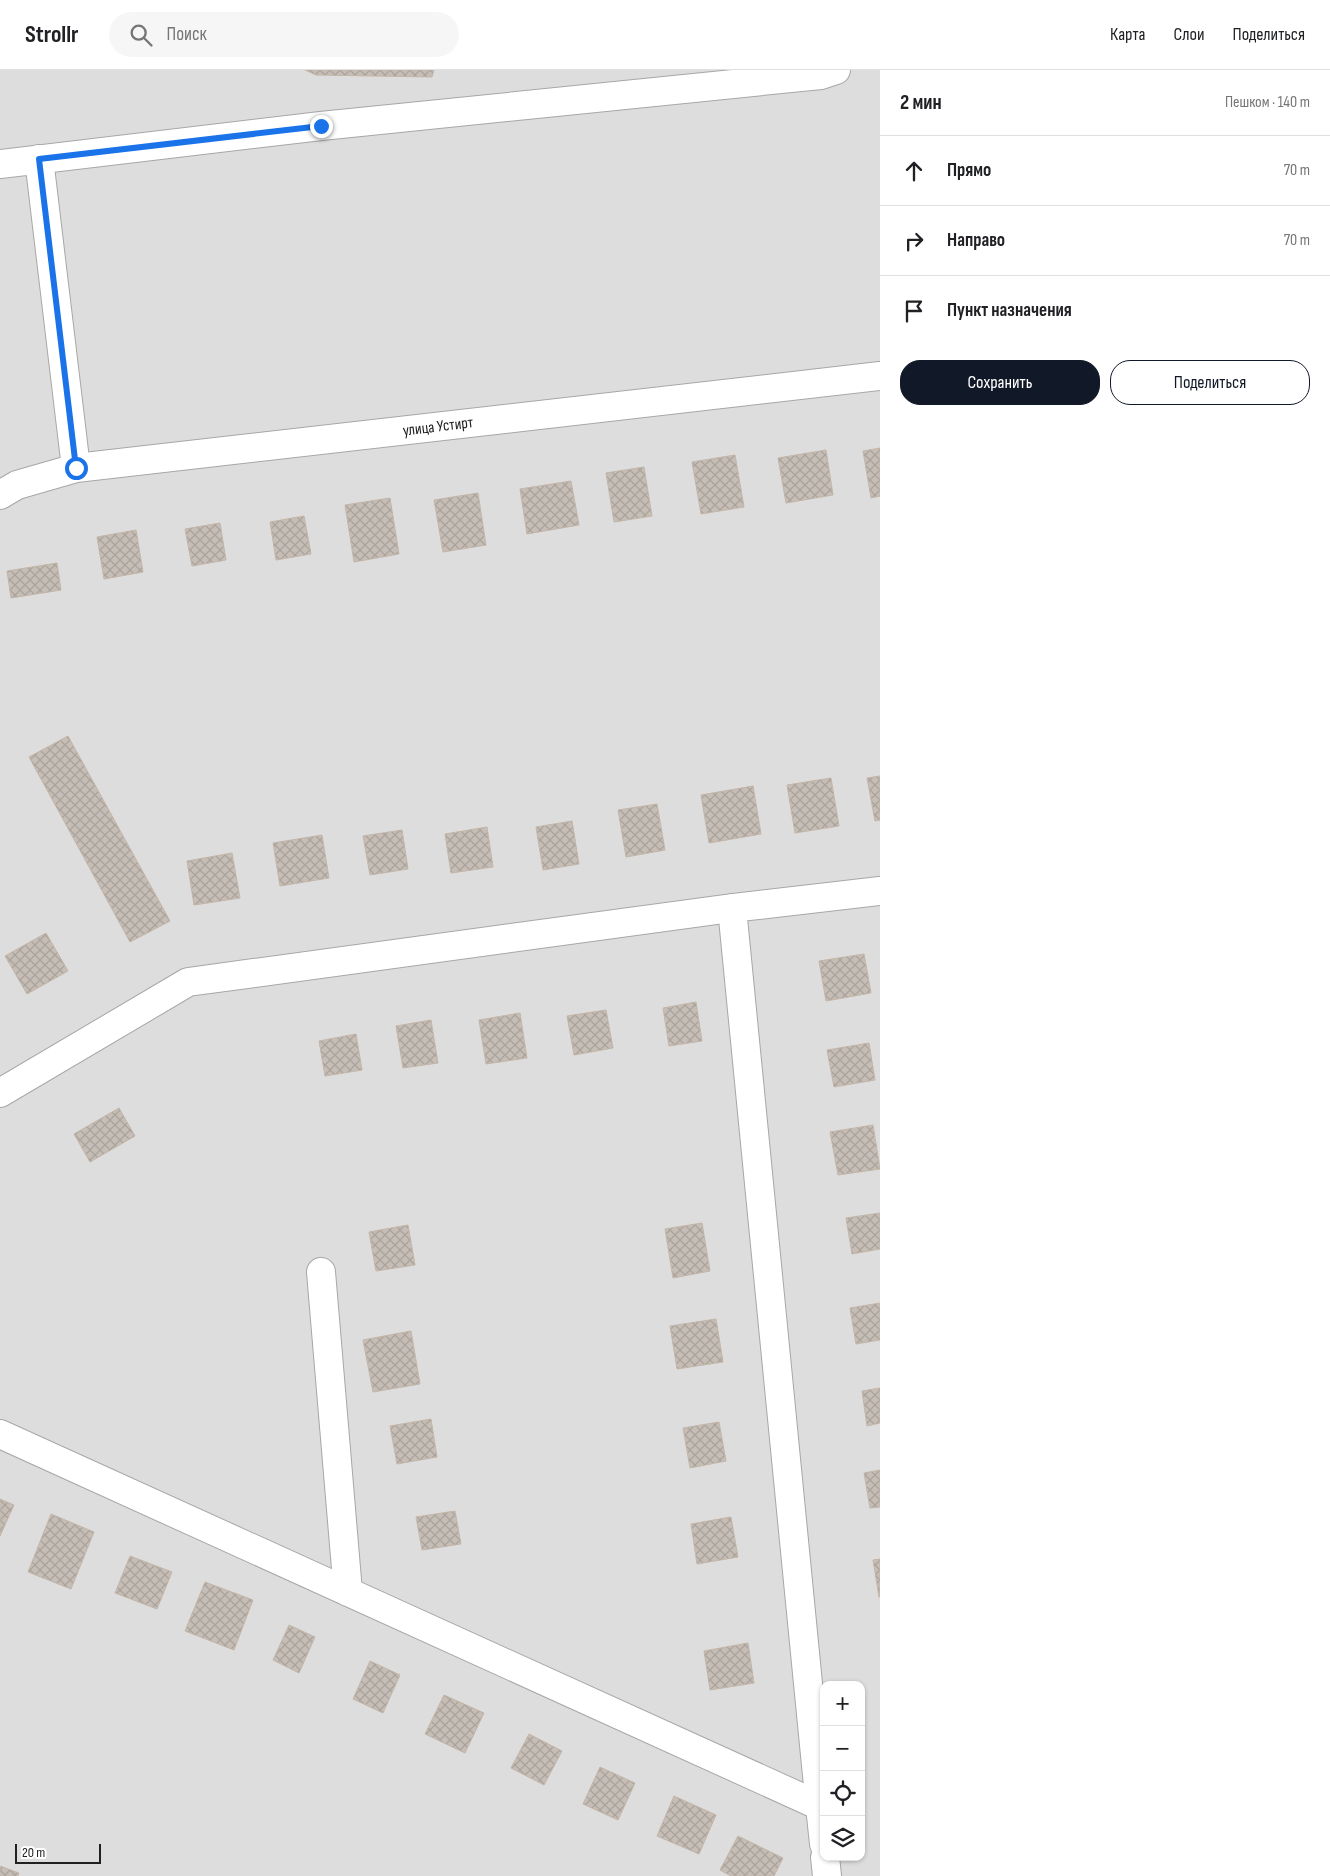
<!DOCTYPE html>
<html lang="ru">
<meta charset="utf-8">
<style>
body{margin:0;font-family:"Sofia Sans Condensed",sans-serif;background:#f6f6f6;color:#202124}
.controls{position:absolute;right:15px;bottom:15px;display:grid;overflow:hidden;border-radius:10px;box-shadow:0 1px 4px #0004}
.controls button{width:45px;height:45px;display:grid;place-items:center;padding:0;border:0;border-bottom:1px solid #e0e0e0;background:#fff;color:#202124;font:25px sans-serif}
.scale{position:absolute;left:15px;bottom:12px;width:86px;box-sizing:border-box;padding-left:5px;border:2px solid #202020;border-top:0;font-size:14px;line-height:18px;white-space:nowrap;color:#202020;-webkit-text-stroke:4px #fff;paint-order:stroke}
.stop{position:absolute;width:15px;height:15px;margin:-11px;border:4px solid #1a73e8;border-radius:50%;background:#fff}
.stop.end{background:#1a73e8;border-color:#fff;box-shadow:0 1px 5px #0008}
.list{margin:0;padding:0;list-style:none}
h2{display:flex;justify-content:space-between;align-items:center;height:65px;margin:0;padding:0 20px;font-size:21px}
h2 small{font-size:16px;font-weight:400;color:#757577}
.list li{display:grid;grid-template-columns:32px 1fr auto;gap:15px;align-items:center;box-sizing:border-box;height:70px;padding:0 20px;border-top:1px solid #e0e0e0}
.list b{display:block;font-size:19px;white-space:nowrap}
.list em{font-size:16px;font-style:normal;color:#757577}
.actions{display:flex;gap:10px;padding:15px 20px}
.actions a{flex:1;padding:11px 0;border:1px solid #111827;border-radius:20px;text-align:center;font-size:18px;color:#111827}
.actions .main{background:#111827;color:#fff}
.icon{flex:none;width:28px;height:28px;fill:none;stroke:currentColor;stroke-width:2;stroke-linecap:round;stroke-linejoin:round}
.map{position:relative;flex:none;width:880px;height:1806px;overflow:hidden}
header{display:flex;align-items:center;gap:30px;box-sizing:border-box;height:70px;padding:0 25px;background:#fff;border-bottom:1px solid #e0e0e0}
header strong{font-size:24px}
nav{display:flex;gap:28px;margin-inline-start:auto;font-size:18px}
.search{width:350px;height:45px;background:#f6f6f6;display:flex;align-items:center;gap:12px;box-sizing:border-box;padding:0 18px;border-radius:28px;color:#757577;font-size:19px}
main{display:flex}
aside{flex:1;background:#fff}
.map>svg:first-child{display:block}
</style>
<header>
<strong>Strollr</strong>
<div class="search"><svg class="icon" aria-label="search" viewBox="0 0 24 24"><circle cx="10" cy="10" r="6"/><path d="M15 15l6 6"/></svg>Поиск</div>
<nav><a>Карта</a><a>Слои</a><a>Поделиться</a></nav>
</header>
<main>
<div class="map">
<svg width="880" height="1806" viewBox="0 0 880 1806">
<defs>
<pattern id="building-cross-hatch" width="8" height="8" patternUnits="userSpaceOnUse" patternTransform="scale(1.25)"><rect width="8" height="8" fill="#c6beb6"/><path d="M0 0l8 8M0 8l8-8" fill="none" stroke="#aaa39c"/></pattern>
</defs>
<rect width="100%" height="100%" fill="#f1eee6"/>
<path fill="#dedddd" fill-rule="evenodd" d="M 0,0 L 880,0 L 880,1806 L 0,1806 ZM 824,1615 L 861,1615 L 861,1787 L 824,1787 Z"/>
<path fill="url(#building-cross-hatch)" stroke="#c3b5a8" d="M 305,0 L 434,0 L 432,7 L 316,5 Z
M 880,378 L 880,426 L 871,428 L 863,381 Z
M 826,380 L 833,425 L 786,433 L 778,388 Z
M 735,385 L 744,437 L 701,444 L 692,392 Z
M 644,397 L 652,446 L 614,452 L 606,403 Z
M 571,411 L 579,455 L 527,464 L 520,419 Z
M 478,423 L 486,475 L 443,482 L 434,430 Z
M 390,428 L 399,484 L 354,492 L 345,435 Z
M 304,446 L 311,484 L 276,490 L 270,452 Z
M 220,453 L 226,490 L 192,496 L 185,459 Z
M 136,460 L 143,502 L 104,509 L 97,467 Z
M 57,493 L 61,520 L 11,528 L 7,501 Z
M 68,666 L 170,851 L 130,872 L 29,687 Z
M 880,706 L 880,750 L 875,751 L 867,708 Z
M 831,708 L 839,756 L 795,763 L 787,715 Z
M 753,716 L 761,764 L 709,773 L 701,725 Z
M 657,734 L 665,780 L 626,787 L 618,740 Z
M 572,751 L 579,794 L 543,800 L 536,757 Z
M 487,757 L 493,797 L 451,803 L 445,764 Z
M 402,760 L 408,799 L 370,805 L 363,766 Z
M 322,765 L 329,808 L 280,816 L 273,773 Z
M 232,783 L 240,828 L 194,835 L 187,791 Z
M 46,863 L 68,901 L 27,924 L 5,886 Z
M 864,884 L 871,923 L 826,931 L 819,891 Z
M 696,932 L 702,971 L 669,976 L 663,938 Z
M 606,940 L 613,978 L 574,985 L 567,946 Z
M 520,943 L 527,988 L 486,994 L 479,950 Z
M 431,950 L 438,993 L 403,998 L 396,956 Z
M 356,964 L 362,1000 L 325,1006 L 319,971 Z
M 869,973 L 875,1010 L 834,1017 L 827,980 Z
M 119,1038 L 135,1066 L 90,1092 L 74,1064 Z
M 873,1055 L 880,1099 L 838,1105 L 830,1062 Z
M 880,1143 L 880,1179 L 852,1184 L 846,1148 Z
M 702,1153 L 710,1201 L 673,1208 L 665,1159 Z
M 408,1155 L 415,1195 L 376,1201 L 369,1162 Z
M 880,1233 L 880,1270 L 856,1274 L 850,1238 Z
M 716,1249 L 723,1292 L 677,1299 L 670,1256 Z
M 411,1261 L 420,1314 L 373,1322 L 363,1270 Z
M 880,1318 L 880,1353 L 867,1356 L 862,1321 Z
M 431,1349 L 437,1387 L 397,1394 L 390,1356 Z
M 719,1352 L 726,1391 L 690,1398 L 683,1358 Z
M 880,1400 L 880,1437 L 870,1438 L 864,1403 Z
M 0,1429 L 14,1435 L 0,1466 Z
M 455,1441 L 461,1474 L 422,1480 L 416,1447 Z
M 51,1444 L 94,1462 L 71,1519 L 28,1502 Z
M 731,1447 L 738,1487 L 697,1494 L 691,1454 Z
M 130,1486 L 172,1502 L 157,1539 L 115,1523 Z
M 880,1489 L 880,1527 L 879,1527 L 873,1490 Z
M 205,1512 L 253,1530 L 234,1580 L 185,1561 Z
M 289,1555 L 315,1567 L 299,1603 L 273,1590 Z
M 748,1573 L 754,1613 L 710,1620 L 704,1581 Z
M 370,1591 L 400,1605 L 383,1643 L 353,1629 Z
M 444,1625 L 484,1643 L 465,1683 L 425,1664 Z
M 529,1664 L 562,1681 L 544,1715 L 511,1698 Z
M 600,1697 L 635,1713 L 618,1750 L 583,1734 Z
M 674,1726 L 716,1745 L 699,1784 L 657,1766 Z
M 738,1766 L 783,1788 L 774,1806 L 731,1806 L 720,1800 Z
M 0,1796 L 19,1803 L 18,1806 L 0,1806 Z"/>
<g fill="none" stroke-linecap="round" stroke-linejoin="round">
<defs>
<path id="minor" d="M 39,89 L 76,398
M 0,94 L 321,56 L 821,5 L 836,0
M 0,425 L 17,415 L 76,398 L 880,306
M 732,838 L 820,1736
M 0,1023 L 188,912 L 732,838 L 880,821
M 321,1202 L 348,1522
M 0,1364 L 820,1736 L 824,1774
M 825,1787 L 827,1806"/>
</defs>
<use href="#minor" stroke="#a7a7a7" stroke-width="30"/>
<use href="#minor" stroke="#fff" stroke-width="28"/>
</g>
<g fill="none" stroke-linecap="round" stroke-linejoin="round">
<path stroke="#1a73e8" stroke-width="6" d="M 76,398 L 39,89 L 321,56"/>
</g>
<g text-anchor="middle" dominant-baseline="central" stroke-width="4.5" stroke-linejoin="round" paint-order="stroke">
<g font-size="16" fill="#202020" stroke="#fff">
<text transform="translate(438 357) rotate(-7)">улица Устирт</text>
</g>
</g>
</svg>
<div class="controls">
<button>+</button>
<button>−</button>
<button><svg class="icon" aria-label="locate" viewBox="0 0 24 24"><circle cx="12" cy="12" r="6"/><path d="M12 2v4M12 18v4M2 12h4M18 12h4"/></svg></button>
<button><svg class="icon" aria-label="layers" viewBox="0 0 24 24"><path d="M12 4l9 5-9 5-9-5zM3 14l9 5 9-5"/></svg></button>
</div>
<div class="scale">20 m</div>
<div class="stop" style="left:76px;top:398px"></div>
<div class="stop end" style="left:321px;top:56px"></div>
</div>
<aside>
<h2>2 мин<small>Пешком · 140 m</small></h2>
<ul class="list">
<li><svg class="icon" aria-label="ahead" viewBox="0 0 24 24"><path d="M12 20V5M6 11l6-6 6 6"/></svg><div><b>Прямо</b></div><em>70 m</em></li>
<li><svg class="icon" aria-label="right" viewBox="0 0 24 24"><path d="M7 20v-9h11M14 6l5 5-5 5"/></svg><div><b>Направо</b></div><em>70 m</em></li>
<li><svg class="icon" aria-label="arrive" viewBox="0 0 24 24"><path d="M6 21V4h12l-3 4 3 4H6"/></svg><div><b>Пункт назначения</b></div></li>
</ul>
<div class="actions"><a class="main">Сохранить</a><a>Поделиться</a></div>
</aside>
</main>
